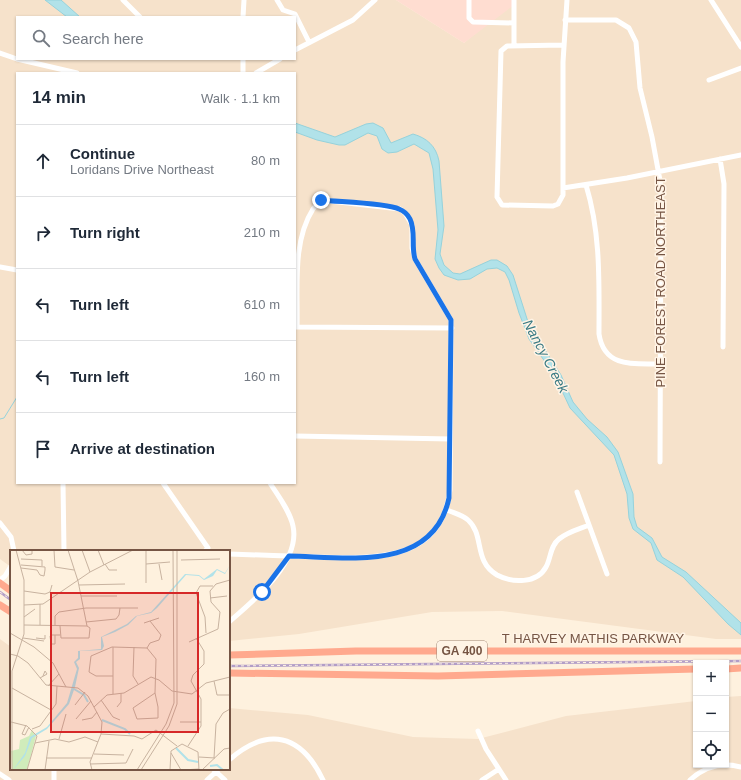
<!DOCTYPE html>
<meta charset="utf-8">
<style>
body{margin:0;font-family:Helvetica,sans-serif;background:#f6f6f7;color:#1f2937}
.controls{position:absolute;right:12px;bottom:12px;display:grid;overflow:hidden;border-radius:0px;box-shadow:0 1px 3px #0004}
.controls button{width:36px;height:36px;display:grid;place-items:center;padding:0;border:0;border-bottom:1px solid #e0e1e3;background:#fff;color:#1f2937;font:20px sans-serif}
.stop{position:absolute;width:12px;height:12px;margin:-9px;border:3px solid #1a73e8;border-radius:50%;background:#fff}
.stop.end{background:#1a73e8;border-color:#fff;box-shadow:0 1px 4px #0008}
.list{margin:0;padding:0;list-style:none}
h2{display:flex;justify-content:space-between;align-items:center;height:52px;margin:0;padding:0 16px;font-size:17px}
h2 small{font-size:13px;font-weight:400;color:#747a83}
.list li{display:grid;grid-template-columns:26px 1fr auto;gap:12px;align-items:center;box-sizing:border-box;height:72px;padding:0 16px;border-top:1px solid #e0e1e3}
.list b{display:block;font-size:15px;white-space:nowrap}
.list p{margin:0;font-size:13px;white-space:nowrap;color:#747a83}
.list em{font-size:13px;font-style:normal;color:#747a83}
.icon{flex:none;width:22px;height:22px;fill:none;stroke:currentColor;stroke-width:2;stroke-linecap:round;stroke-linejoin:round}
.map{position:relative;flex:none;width:741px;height:780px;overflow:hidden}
.search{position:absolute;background:#fff;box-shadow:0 1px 3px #0004;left:16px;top:16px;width:280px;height:44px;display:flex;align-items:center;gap:10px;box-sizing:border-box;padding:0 14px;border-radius:0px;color:#747a83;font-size:15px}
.panel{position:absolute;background:#fff;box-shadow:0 1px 3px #0004;left:16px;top:72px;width:280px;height:412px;border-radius:0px}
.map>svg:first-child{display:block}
</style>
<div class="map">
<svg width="741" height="780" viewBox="0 0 741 780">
<rect width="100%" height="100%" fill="#fef1de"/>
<path fill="#f6e2cb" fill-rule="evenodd" d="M 0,0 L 396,0 L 464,43 L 515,0 L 741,0 L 741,639 L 716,639 L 502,611 L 432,612 L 299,634 L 229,641 L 229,551 L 11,551 L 11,567 L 0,559 ZM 17,17 L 295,17 L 295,59 L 17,59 ZM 17,73 L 295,73 L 295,483 L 17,483 Z
M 0,639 L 11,647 L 11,769 L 229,769 L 229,708 L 308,715 L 413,737 L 478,739 L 566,716 L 696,701 L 696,765 L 726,765 L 726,697 L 741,696 L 741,780 L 0,780 Z"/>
<path fill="#ffddd1" d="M 396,0 L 515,0 L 514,5 L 464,43 Z"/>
<path fill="#b1e2e9" stroke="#96d2db" d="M 45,0 L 61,0 L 80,17 L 67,17 Z
M 295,123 L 335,137 L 366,124 L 373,123 L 383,128 L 391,143 L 413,134 C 427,138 436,146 439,161 L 444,226 L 440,254 L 444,265 L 453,273 L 460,274 L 491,260 L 497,260 L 507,266 L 513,275 L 529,325 L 561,375 L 573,402 L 587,419 L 607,437 L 618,452 L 633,494 L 634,517 L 637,527 L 652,538 L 662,557 L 686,572 L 741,623 L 741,635 L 728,624 L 683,577 L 657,560 L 651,543 L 633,529 L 629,518 L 627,494 L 614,455 L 570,408 L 555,376 L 529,339 L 519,313 L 509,280 L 505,272 L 497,268 L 487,269 L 470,279 L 458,280 L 444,275 L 439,268 L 435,259 L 438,230 L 433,169 L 429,153 L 414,144 L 397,152 L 388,153 L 382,149 L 377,136 L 368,133 L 345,145 L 339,145 L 317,140 L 295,132 Z"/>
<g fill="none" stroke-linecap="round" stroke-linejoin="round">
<path stroke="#96d2db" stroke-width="1" d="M 0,419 L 4,418 L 17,397"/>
<path stroke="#fff" stroke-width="5" d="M 123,0 L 140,17
M 277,0 L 283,10 L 295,14 L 309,42
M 469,0 L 469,18 L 473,22 L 514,23
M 514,0 L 514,46
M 711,0 L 741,47
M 243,17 L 244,0
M 565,20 L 616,20 L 629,28 L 636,42 L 640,88 L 652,137 L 661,186 L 660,462
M 563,45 L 507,46 L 501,51 L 497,197 L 502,205 L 553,206 L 558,204 L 563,195 L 563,62 L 567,0
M 295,50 L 353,20 L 375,0
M 0,53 L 17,59
M 17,59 L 77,73
M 243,73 L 243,59
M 256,73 L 280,59
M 709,80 L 741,68
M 720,159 L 724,184 L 723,347
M 586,185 C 601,234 599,283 599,334 C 604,368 634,364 660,364
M 563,188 L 627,178 L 741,155
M 0,267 L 17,270
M 295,327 L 452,328
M 295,436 L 450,439
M 63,483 L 64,551
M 163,483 L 208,548 L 205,551
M 577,492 L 607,574
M 447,510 C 454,513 463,515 468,520 C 485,535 473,561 497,575 C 512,583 537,584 546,567 C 551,558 550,546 559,539 C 567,532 579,529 589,525
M 0,523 L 11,537 L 14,551
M 229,554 C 259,555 288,556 318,557 C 374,558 441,563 450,490 L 451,320 L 415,259 L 412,248 L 412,225 L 405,213 L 400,209 L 321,200 C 317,202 316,206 313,209 C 292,242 298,289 297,327
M 0,580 L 5,576 L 11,566
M 229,622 C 253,601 301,563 293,526 C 290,511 278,496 270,483
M 478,731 L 486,749 L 506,780
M 229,760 C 268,726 301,734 323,780
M 213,769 L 225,780
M 0,774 L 9,780
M 54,780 L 54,769
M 207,780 L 219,769
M 482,780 L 499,769
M 690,780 C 704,767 722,762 741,767"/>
<path stroke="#ffa98e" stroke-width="7" d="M 0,583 L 11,591
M 0,605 L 11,612
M 229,655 L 356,651 L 741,651
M 726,669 L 741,668
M 229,673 L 438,676 L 696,669"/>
<defs>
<path id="rail" d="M 0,592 L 11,600
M 229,666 L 741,661"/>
</defs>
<use href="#rail" stroke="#b29dc7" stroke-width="2.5"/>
<use href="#rail" stroke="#fff4e6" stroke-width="1" stroke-dasharray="3" stroke-linecap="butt"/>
</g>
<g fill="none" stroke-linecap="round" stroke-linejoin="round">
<path stroke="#1a73e8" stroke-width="5" d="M 262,592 L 289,556 C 346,557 433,573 449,498 L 451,320 L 415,259 C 411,246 416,231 410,219 C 408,215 404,211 399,209 C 386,203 339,202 321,200"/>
</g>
<g text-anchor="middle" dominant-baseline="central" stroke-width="3" stroke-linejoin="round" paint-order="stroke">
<rect fill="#fff4e6" stroke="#9f8575" stroke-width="1" x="437" y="641" width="50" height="20" rx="3"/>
<g font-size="12" font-weight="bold" fill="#765544">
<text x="462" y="651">GA 400</text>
</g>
<g font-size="13" fill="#765544" stroke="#fff4e6">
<text transform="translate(660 282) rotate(-90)">PINE FOREST ROAD NORTHEAST</text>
<text x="593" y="638">T HARVEY MATHIS PARKWAY</text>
</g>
<g font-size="14" font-style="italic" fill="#397a84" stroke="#fff4e6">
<text transform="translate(546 356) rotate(62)">Nancy Creek</text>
</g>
</g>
<g transform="translate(10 550)">
<rect width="220" height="220" fill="#fef1de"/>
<path d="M 22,180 L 26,186 L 17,220 L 2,220 L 1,201 L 9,199 L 10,190 L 19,186 Z" fill="#d0ecbb"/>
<path d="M 220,15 L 215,24 L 207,20 L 203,26 L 194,30 L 189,26 L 176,25 L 147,58 L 141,63 L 127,66 L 118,75 L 105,82 L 92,87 L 94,96 L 92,100 L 70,101 L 70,109 L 66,112 L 69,118 L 65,137 L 59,154 L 37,179 L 22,188 L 15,206 L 3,220 L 15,203 L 20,187 L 37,177 L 57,153 L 67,119 L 64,112 L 68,108 L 68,101 L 91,99 L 91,87 L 117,74 L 126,66 L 141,62 L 175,24 L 189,25 L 194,29 L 207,19 L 215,23 Z" fill="#b1e2e9"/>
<path fill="none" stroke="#b1e2e9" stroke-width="2" d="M 64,139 L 74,145 L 78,152M 92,170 L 115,179 L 120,184M 166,198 L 178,210 L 188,212M 200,216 L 207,215 L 213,220"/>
<path fill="none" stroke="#c8b3a0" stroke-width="1" d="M 12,0 L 16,5 L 22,4 L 22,0M 44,0 L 45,17 L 64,20M 58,0 L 68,31 L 77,76M 72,0 L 80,22M 88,0 L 94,15M 11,9 L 32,10 L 32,16M 171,10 L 210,9M 95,14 L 99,20 L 107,20M 136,14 L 160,12M 149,14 L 152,30M 11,15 L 35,17 L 35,20 L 34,26 L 30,25 L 27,20 L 11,18M 136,33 L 136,0M 69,35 L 115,34M 14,41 L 35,44M 35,44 L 40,42 L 42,35M 71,46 L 107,46M 200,48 L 217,46M 30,54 L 30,75M 14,55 L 33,54 L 80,22 L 123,0M 14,67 L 25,59M 76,72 L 106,69 L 109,65 L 110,58M 134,73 L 149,68M 14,75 L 77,76M 45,76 L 45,66 L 49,62 L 76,58 L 128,58M 50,76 L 51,88 L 79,88 L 80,78 L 77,76M 0,83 L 24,97 L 43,113 L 56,137M 196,83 L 195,67 L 186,43 L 190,36 L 203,36M 45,85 L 45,94 L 41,94 L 40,86 L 41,85 L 50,85M 13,88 L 34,91M 26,88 L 35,89 L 35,85M 179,92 L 208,79 L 210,62 L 201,52 L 200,41 L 206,34 L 220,30M 124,97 L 123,126 L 128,134M 137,98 L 140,93 L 149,90 L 151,85 L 140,71M 0,104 L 8,106 L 18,113 L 36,135 L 68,138 L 78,146 L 92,172 L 91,184 L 80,212 L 82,220M 103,126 L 86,126 L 79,122 L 81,106 L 102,97 L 137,98 L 146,109 L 145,143M 30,128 L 37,124 L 35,121 L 33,126M 204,131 L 207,145 L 220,145M 38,136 L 49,124M 2,138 L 41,160M 145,143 L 148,157 L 148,168 L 127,169 L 123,158 ZM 103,144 L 103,97M 91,150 L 103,167 L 110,170M 65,155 L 75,142M 84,157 L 97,145 L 114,143 L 141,127 L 149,130 L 162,141 L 182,144 L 196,133 L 220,127M 107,157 L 111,152 L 111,143M 66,169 L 81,151M 72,170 L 82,168 L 87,162M 1,172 L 17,176 L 27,186 L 17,220M 170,172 L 191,172M 16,175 L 12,184 L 15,185 L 19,177M 22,179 L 30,176 L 46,154 L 47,136M 91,184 L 124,186 L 132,189 L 146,180 L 167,196M 49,189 L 56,164M 25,193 L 45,189 L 59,192 L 75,187 L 88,192M 178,196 L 191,176 L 191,149 L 181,131 L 183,125 L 194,114 L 194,101 L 186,88M 161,203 L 171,220M 84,204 L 114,205M 189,207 L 205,208M 36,208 L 82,208M 204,208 L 206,174 L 213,163 L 220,159M 80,214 L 116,213 L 123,199M 2,220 L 2,121 L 14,84 L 14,30 L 6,0M 35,220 L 39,191M 127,220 L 156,174 L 164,153 L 163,0M 131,220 L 159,176 L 167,154 L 167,0M 160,220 L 161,201 L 172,194 L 188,202 L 189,220M 172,220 L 189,219M 192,220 L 214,199 L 220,198"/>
<path fill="#d62828" fill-opacity="0.15" stroke="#d62828" stroke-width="2" d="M 41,43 L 188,43 L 188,182 L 41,182 Z"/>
<rect width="220" height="220" fill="none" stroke="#765544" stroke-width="2"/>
</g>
</svg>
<div class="controls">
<button>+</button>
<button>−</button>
<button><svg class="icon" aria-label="locate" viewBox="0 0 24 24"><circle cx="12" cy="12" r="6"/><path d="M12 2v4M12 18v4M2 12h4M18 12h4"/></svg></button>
</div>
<div class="stop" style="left:262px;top:592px"></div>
<div class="stop end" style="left:321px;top:200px"></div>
<div class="search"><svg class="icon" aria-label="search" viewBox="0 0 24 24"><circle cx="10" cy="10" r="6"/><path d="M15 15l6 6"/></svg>Search here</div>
<section class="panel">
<h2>14 min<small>Walk · 1.1 km</small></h2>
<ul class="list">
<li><svg class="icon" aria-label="ahead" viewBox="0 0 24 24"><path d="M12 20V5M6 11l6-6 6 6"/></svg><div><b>Continue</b><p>Loridans Drive Northeast</p></div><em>80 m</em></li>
<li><svg class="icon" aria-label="right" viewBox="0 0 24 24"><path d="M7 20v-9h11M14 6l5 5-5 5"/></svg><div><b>Turn right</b></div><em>210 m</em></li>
<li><svg class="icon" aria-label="left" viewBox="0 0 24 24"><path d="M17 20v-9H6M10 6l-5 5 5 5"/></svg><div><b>Turn left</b></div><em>610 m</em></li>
<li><svg class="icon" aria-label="left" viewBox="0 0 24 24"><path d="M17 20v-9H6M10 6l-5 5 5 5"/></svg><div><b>Turn left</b></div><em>160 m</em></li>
<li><svg class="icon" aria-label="arrive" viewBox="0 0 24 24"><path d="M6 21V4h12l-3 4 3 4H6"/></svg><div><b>Arrive at destination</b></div></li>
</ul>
</section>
</div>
